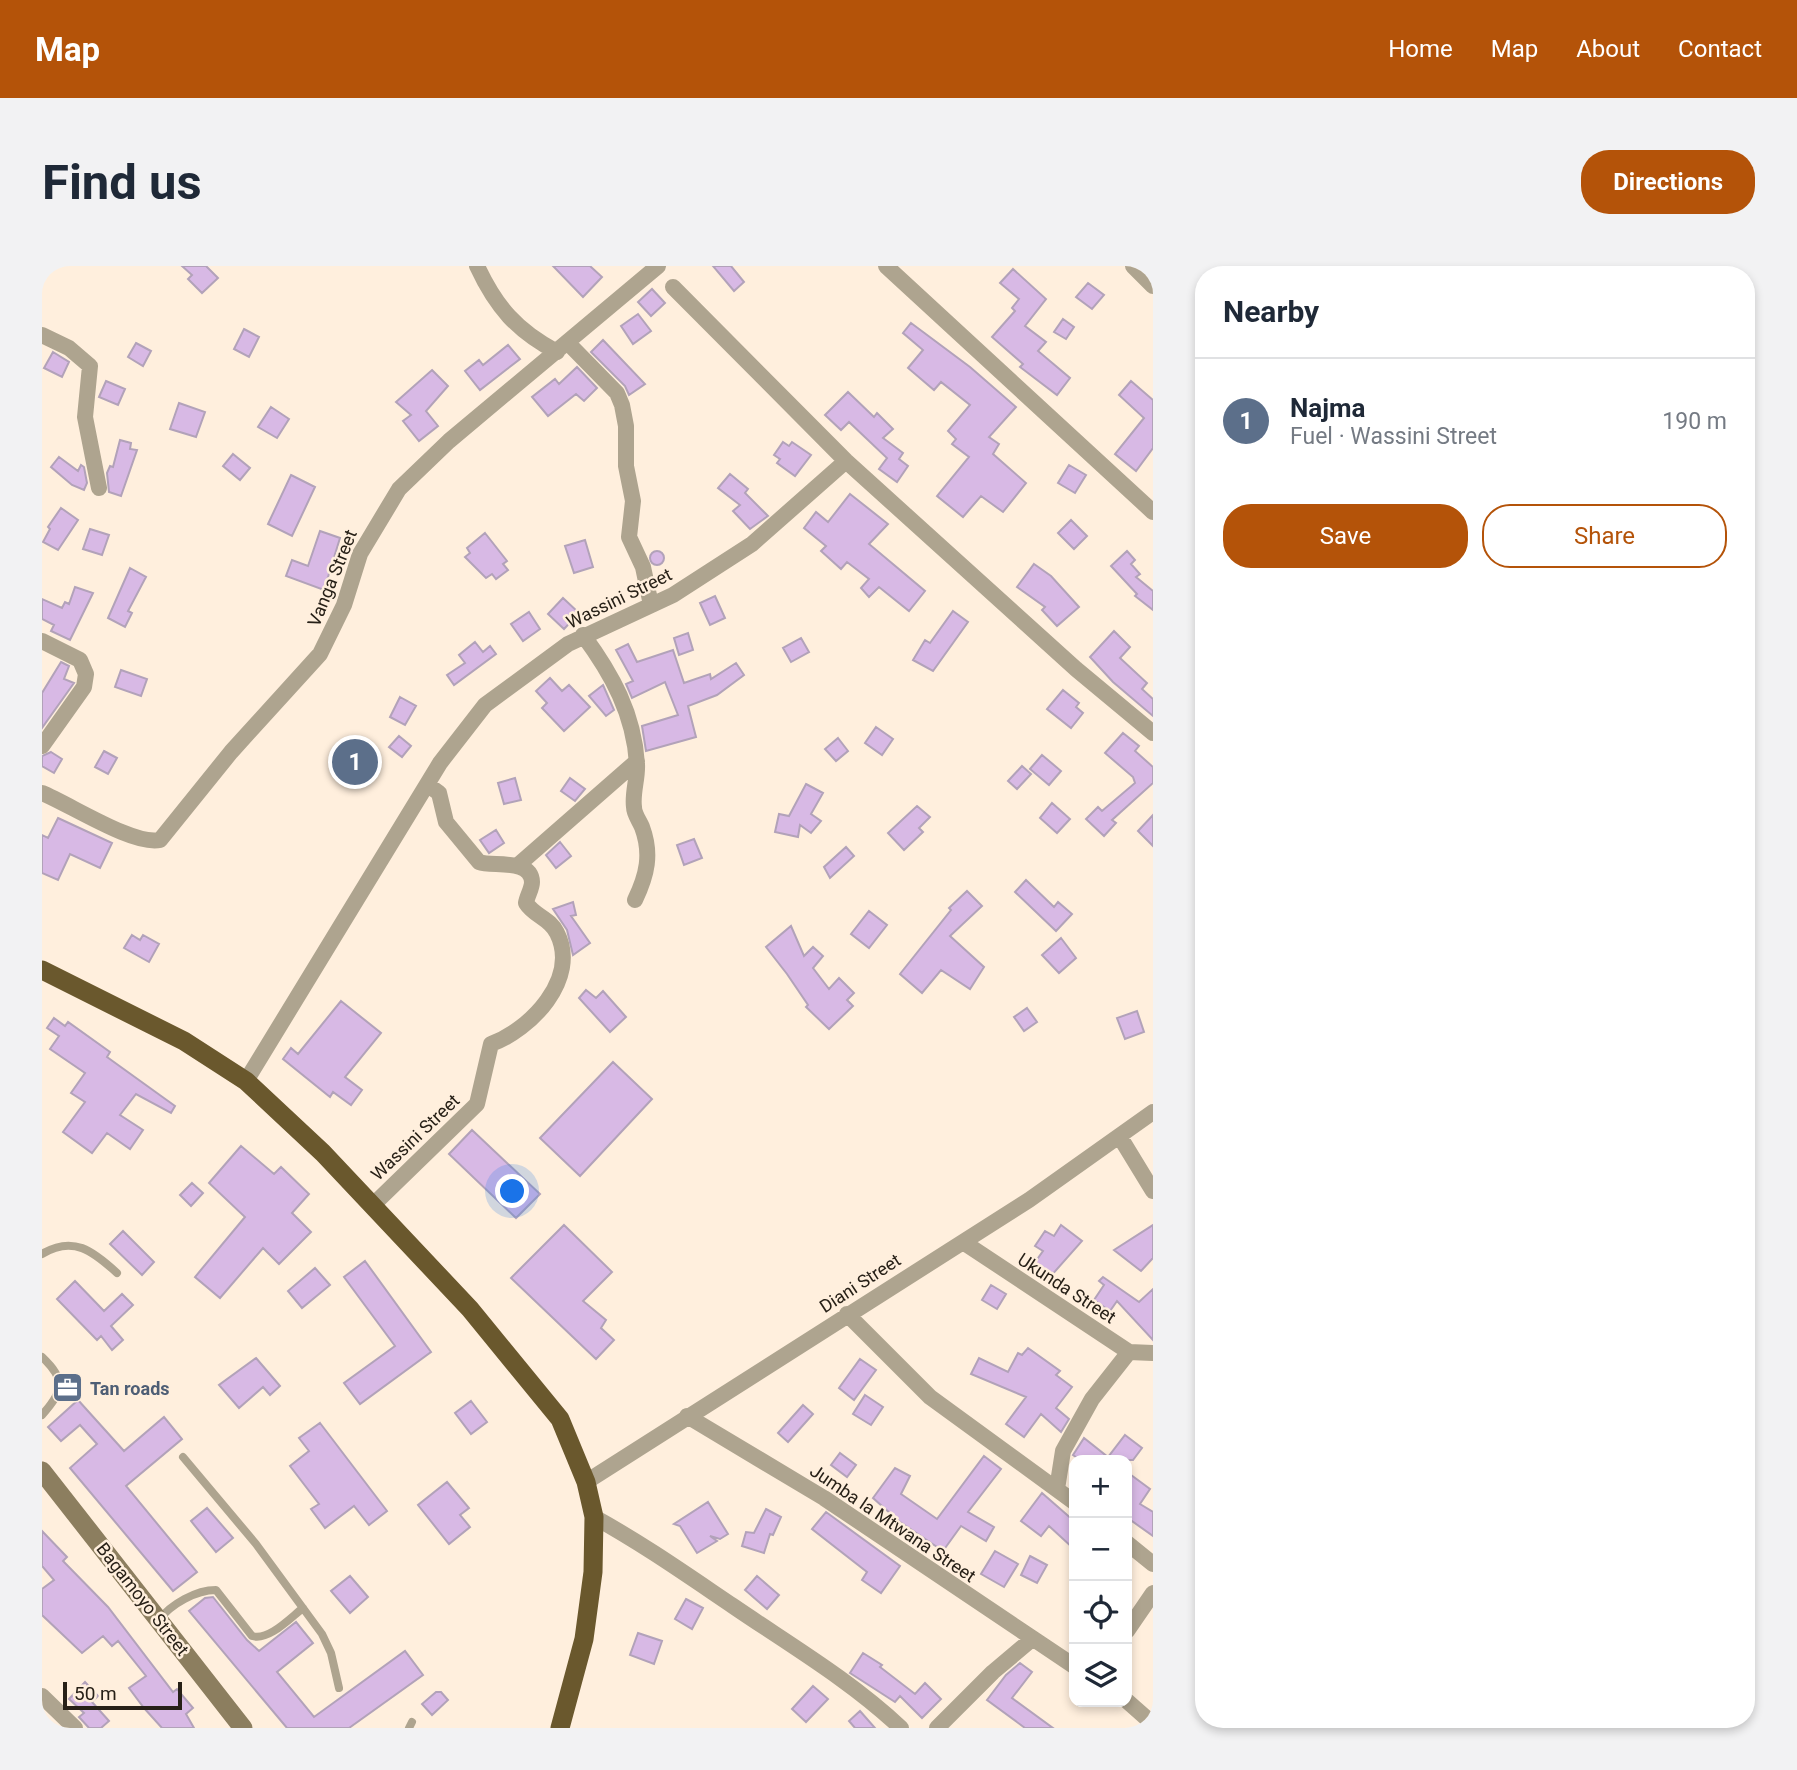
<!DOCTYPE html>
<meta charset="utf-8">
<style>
body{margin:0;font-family:Roboto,sans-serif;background:#f2f2f3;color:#1f2937}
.controls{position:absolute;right:21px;bottom:21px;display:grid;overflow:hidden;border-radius:14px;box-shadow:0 4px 10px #0003}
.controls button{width:63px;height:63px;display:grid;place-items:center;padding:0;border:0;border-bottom:2px solid #e0e1e3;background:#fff;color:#1f2937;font:35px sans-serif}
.scale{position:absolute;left:21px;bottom:18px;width:119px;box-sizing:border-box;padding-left:7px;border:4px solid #272017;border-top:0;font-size:19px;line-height:24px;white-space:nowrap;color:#272017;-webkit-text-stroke:5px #ffefdd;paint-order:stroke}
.you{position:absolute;left:471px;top:926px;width:24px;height:24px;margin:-18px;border:5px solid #fff;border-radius:50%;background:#1a73e8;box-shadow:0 0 0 10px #1a73e833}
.badge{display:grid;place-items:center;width:46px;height:46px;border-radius:50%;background:#b45309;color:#fff;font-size:23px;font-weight:700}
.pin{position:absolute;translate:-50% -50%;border:4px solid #fff;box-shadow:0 2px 7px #0006}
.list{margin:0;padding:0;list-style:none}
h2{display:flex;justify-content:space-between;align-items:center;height:91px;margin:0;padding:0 28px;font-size:30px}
h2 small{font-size:23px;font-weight:400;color:#747a83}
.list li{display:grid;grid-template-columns:46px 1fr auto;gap:21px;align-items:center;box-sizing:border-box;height:126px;padding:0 28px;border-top:2px solid #e0e1e3}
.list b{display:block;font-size:26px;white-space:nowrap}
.list p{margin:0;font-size:23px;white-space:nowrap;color:#747a83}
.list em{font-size:23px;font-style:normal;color:#747a83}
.actions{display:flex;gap:14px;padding:21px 28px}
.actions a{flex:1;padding:16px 0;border:2px solid #b45309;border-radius:28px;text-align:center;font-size:24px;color:#b45309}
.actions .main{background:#b45309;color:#fff}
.icon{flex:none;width:38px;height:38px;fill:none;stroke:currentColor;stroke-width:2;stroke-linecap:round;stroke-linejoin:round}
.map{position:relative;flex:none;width:1111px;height:1462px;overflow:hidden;border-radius:28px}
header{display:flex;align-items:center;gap:42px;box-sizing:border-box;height:98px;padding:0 35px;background:#b45309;color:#fff}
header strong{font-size:33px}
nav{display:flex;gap:38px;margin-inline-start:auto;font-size:24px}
.intro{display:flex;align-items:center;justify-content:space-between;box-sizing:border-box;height:168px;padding:0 42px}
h1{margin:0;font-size:49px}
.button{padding:18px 32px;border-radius:28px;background:#b45309;color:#fff;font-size:24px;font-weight:700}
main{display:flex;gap:42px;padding:0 42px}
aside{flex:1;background:#fff;border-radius:28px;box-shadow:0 4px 10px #0003}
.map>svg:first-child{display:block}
</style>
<header>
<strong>Map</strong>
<nav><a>Home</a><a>Map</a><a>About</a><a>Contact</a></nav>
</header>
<div class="intro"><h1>Find us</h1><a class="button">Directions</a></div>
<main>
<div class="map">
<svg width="1111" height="1462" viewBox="0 0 1111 1462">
<rect width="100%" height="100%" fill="#ffefdd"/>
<path fill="#d8b9e5" stroke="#b2a2b9" stroke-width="2" d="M 140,0 L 164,0 L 176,12 L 160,27 L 146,13 L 150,9 Z
M 511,0 L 548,0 L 560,11 L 541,31 Z
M 671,0 L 689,0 L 702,16 L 692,25 Z
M 971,3 L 1004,33 L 983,60 L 1004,76 L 996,85 L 1028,112 L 1015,129 L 978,101 L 981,98 L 950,71 L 973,45 L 970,42 L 977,33 L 958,17 Z
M 1046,17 L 1062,29 L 1050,43 L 1034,31 Z
M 610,23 L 623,37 L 609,50 L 596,36 Z
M 596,48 L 609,65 L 591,78 L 579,60 Z
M 1021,53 L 1032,61 L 1024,73 L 1012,66 Z
M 869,57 L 928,101 L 974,141 L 947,171 L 957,178 L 951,188 L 984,217 L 961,246 L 939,230 L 921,251 L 895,230 L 927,191 L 910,178 L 914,173 L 906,165 L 928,139 L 899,116 L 892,124 L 866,102 L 881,84 L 861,67 Z
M 202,63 L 217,71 L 207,91 L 192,83 Z
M 561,74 L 603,118 L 587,129 L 583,120 L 549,86 Z
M 94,77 L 109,85 L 101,100 L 86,91 Z
M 466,79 L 478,93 L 438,124 L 423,105 L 437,94 L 441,99 Z
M 11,86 L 27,96 L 20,111 L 2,102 Z
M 535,101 L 555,122 L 542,135 L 534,128 L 506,150 L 490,131 L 513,113 L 517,118 Z
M 390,104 L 406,120 L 384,145 L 396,160 L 377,175 L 361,155 L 369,149 L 354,136 Z
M 64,115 L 83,123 L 76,139 L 57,131 Z
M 1089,115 L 1111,134 L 1111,182 L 1094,205 L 1073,188 L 1102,152 L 1077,129 Z
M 806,126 L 832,151 L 835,147 L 851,163 L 841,172 L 861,187 L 857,193 L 866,200 L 855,216 L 837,203 L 845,192 L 807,156 L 799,164 L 783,149 Z
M 137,137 L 163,146 L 154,171 L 128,163 Z
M 229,141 L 247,153 L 235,172 L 216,161 Z
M 78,174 L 89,177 L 88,183 L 95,184 L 79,230 L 67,226 L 65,207 L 68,200 L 71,201 Z
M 741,176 L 747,180 L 750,176 L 769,189 L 753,210 L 735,197 L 738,193 L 732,189 Z
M 191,188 L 208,202 L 198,214 L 181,200 Z
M 17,191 L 36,205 L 39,199 L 42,201 L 45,217 L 42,224 L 30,219 L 9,201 Z
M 1027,199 L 1044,209 L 1033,227 L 1016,217 Z
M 688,208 L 706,223 L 703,227 L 726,250 L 708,263 L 691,245 L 698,239 L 676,222 Z
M 249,209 L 273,221 L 250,270 L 226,258 Z
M 808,228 L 846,258 L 827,278 L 883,325 L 867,345 L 837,321 L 827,331 L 819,322 L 827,313 L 805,296 L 799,303 L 779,285 L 784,280 L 762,262 L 774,246 L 786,256 Z
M 19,242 L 36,254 L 16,284 L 1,276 L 8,263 L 6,261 Z
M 1029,254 L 1045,270 L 1032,283 L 1016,267 Z
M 48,263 L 67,269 L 60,289 L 41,283 Z
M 278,265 L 298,272 L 282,324 L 244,310 L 250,294 L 266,300 Z
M 443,267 L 465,295 L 461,298 L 466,304 L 454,313 L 450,308 L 444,312 L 423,291 L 428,287 L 425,282 Z
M 543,274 L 551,301 L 532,307 L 523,280 Z
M608 292a7 7 0 1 1 14 0a7 7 0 1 1-14 0Z
M 1085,285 L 1093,294 L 1089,298 L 1098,308 L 1094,311 L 1111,325 L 1111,344 L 1093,330 L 1095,328 L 1069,300 Z
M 992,298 L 1009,310 L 1037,341 L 1015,360 L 1000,344 L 1003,341 L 975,321 Z
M 88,302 L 104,311 L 86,345 L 90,347 L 83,361 L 66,352 Z
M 33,321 L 51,327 L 28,374 L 9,365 L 12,359 L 0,353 L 0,333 L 20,342 L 23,336 L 27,338 Z
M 673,330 L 683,352 L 668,359 L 658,337 Z
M 521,332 L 537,347 L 522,363 L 506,348 Z
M 911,345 L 926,356 L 891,405 L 871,394 L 883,374 L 888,377 Z
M 487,346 L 498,363 L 481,375 L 469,358 Z
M 1072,365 L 1088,381 L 1078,392 L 1105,417 L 1100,423 L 1111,433 L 1111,450 L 1071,416 L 1048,391 Z
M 646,367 L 651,384 L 637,389 L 632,372 Z
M 759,372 L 767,386 L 749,396 L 741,382 Z
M 433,376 L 441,386 L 448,380 L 454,388 L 412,419 L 405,409 L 423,397 L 417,389 Z
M 586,378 L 595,396 L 631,384 L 642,417 L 668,408 L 669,413 L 694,397 L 702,409 L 675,429 L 646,440 L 654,471 L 604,485 L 600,460 L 636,449 L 623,416 L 590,432 L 584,418 L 591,415 L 574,384 Z
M 19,396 L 27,400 L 22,413 L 32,417 L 0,462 L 0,427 Z
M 79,404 L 105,413 L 99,430 L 73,421 Z
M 508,412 L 520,425 L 527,419 L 548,441 L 522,465 L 500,442 L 505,437 L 494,425 Z
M 561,419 L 572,444 L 564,450 L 547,430 Z
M 1021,424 L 1037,437 L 1034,441 L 1041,447 L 1029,462 L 1005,443 Z
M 358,431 L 374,440 L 363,459 L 348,451 Z
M 834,461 L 851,473 L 840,489 L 823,477 Z
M 1081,467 L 1097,480 L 1093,485 L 1111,501 L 1111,517 L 1070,554 L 1074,557 L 1062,570 L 1044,553 L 1056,541 L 1060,545 L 1093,517 L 1091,511 L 1063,487 Z
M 357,470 L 369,480 L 360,491 L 347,481 Z
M 796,472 L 806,485 L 794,495 L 783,483 Z
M 62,485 L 75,492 L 66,508 L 53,501 Z
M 9,486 L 20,493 L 12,507 L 0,500 L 0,490 Z
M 1000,489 L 1019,505 L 1007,519 L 988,503 Z
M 980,500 L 989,508 L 975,523 L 966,515 Z
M 473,512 L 479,534 L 462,538 L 456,517 Z
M 528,512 L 543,523 L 533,535 L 519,525 Z
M 764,518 L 781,527 L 769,548 L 779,555 L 769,567 L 758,559 L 756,571 L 733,566 L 737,548 L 747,550 Z
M 1010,537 L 1028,553 L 1015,567 L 998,552 Z
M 875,540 L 888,551 L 877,562 L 881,566 L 862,584 L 846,567 Z
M 1111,549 L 1111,580 L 1096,565 Z
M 16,552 L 70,577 L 58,602 L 28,588 L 16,614 L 0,607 L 0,569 L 6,572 Z
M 454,564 L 462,577 L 447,587 L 438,574 Z
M 652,573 L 660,592 L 642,599 L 635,579 Z
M 518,576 L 529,590 L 514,602 L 504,589 Z
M 804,581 L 812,590 L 788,612 L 782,601 Z
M 984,614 L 1012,641 L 1016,636 L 1030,648 L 1014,665 L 973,626 Z
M 925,625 L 940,640 L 908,670 L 942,701 L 928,723 L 899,704 L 880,727 L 858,708 L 909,644 L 907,642 Z
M 531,636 L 534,649 L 529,650 L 548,677 L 531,689 L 525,664 L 511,643 Z
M 827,645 L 845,659 L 827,682 L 809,668 Z
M 749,660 L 762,690 L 771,681 L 781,690 L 771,702 L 787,723 L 797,712 L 812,727 L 805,734 L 811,740 L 787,763 L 764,741 L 766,739 L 745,708 L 724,681 Z
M 90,669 L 98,674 L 101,669 L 117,678 L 107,696 L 82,682 Z
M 1019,672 L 1034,692 L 1017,707 L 1000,689 Z
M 544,724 L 554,732 L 561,725 L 584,751 L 568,766 L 537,732 Z
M 299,735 L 339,767 L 303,811 L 320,824 L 309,839 L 291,826 L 288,831 L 241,793 L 249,782 L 256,788 Z
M 985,742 L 995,756 L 982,765 L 972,751 Z
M 1095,745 L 1102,766 L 1083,773 L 1075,752 Z
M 12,752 L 23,760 L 26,756 L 68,786 L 65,791 L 133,840 L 129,847 L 94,828 L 78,849 L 101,864 L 88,883 L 65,867 L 50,887 L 21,866 L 43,836 L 29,827 L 43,807 L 8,783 L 17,770 L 5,762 Z
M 571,796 L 610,833 L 538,910 L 498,872 Z
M 430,864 L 498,928 L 474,952 L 407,888 Z
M 199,880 L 232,908 L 239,901 L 267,928 L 250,947 L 269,966 L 237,998 L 221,982 L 178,1032 L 153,1011 L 203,951 L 167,917 Z
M 150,917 L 161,927 L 149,940 L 138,929 Z
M 522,959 L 570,1006 L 541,1035 L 564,1054 L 559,1062 L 572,1074 L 554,1093 L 469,1012 Z
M 1019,959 L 1040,975 L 1008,1011 L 991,999 L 1001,985 L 993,980 L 1003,965 L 1012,970 Z
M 1111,959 L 1111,992 L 1099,1005 L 1072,984 Z
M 81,965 L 112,996 L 100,1009 L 68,978 Z
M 323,995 L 389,1086 L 318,1138 L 302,1117 L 353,1080 L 302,1011 Z
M 273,1002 L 288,1019 L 260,1042 L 246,1025 Z
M 1061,1011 L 1097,1036 L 1111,1023 L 1111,1074 L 1075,1035 L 1068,1045 L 1052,1034 L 1062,1019 L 1057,1015 Z
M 33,1015 L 62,1045 L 80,1028 L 91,1039 L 69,1060 L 81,1074 L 70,1084 L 59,1070 L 55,1074 L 15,1033 Z
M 949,1019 L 964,1028 L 955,1043 L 940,1034 Z
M 986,1082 L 1018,1105 L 1014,1109 L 1030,1121 L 1014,1142 L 1027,1153 L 1019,1166 L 999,1148 L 982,1171 L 964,1158 L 984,1131 L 929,1108 L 937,1092 L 966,1106 L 976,1087 L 980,1089 Z
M 214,1092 L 238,1120 L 228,1129 L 221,1121 L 197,1142 L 177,1119 Z
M 818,1093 L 834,1104 L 812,1134 L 797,1122 Z
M 823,1129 L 841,1141 L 829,1159 L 811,1148 Z
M 36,1134 L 82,1185 L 122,1151 L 140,1173 L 84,1220 L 155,1306 L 131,1325 L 28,1202 L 55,1178 L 38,1159 L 19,1175 L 6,1161 Z
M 429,1135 L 445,1156 L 429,1168 L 413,1147 Z
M 761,1139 L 771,1148 L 746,1176 L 736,1167 Z
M 278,1157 L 345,1245 L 327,1259 L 312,1240 L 283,1262 L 269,1243 L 277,1238 L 248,1200 L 267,1185 L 257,1172 Z
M 1083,1169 L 1100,1182 L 1091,1194 L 1038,1194 L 1031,1189 L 1042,1172 L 1066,1191 Z
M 798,1187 L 814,1199 L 805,1211 L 789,1199 Z
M 942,1190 L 959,1203 L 926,1246 L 952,1261 L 944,1275 L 919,1260 L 901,1285 L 858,1256 L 831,1232 L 853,1202 L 868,1210 L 859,1228 L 895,1253 Z
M 1085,1206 L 1108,1223 L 1098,1238 L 1111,1246 L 1111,1270 L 1087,1253 L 1085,1256 Z
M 405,1216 L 427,1242 L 418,1249 L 428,1261 L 407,1278 L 376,1239 Z
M 1000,1227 L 1032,1255 L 1032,1283 L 1007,1260 L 999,1270 L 979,1255 Z
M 666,1236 L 686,1268 L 678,1273 L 668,1270 L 675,1275 L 655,1287 L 638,1260 L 632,1258 Z
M 165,1242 L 191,1272 L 174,1286 L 149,1255 Z
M 724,1243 L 739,1251 L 731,1269 L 728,1268 L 722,1287 L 700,1280 L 704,1266 L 712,1267 Z
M 784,1246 L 858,1300 L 839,1327 L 820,1314 L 825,1306 L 770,1263 Z
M 0,1265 L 25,1291 L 21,1295 L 66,1341 L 131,1426 L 135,1423 L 151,1442 L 144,1448 L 152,1462 L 120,1462 L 102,1442 L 87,1422 L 104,1410 L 76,1375 L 70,1380 L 61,1370 L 40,1387 L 0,1349 L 0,1323 L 12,1314 L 0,1300 Z
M 953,1285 L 976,1298 L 962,1321 L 939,1308 Z
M 988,1290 L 1005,1299 L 995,1317 L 979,1309 Z
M 308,1310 L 326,1331 L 308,1347 L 289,1325 Z
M 715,1310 L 737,1329 L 725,1343 L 703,1324 Z
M 171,1331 L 205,1374 L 217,1385 L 254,1356 L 271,1377 L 235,1406 L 272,1451 L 363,1385 L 381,1409 L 307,1462 L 245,1462 L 147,1345 L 163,1332 Z
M 644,1333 L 661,1342 L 650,1363 L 633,1353 Z
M 596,1367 L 620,1375 L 612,1398 L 588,1389 Z
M 821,1387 L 840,1399 L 838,1401 L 873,1428 L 883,1417 L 899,1433 L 880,1452 L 858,1430 L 853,1436 L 808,1407 Z
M 978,1397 L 990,1406 L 970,1432 L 1011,1462 L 983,1462 L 945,1434 L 964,1409 Z
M 43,1416 L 56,1430 L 50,1436 L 67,1455 L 59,1462 L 47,1462 L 37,1451 L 42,1447 L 27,1433 Z
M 771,1420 L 786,1433 L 764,1456 L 750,1443 Z
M 394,1426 L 399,1426 L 406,1434 L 390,1449 L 380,1438 Z
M 818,1445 L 833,1462 L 813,1462 L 807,1455 Z"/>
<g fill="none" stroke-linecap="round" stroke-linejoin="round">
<path stroke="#aea48f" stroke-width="8" d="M 0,988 C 31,969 51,985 75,1007
M 0,1091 C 24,1114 22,1124 0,1149
M 141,1191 L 214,1278 L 280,1368 L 289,1387 L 297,1422
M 117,1354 C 129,1338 154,1324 174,1324 L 210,1370 C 227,1375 248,1352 261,1342
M 367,1462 L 370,1456"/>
<path stroke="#aea48f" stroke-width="16" d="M 435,0 C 454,41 475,65 515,86
M 844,0 L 1111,246
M 1091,0 L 1111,20
M 631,21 L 804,195 L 1034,403 L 1111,467
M 0,69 L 27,82 L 48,100 L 43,151 L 57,222
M 526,77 L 575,127 L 580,139 L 584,160 L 584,200 L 591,235 L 587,271 L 601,301 L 609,339
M 541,369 C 570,408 592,448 595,498 C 596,512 590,527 592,541 C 592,548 597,554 600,561 C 610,588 605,609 593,634
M 0,375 L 38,394 L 44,408 L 42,421 L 0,480
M 0,527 C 29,539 92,580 118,574 L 189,486 L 278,388 L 302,339 L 318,288 L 357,223 L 407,175 L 616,0
M 475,600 L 595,495
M 204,815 L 398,497 L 443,439 L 526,378 L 631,329 L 710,278 L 804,195
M 1078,871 L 1111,925
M 331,939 L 435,838 L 449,778 C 488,764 538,713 515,667 C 508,652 492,650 484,637 C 485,630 490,623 490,616 C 489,592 450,601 437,596 L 404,556 L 397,527 L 386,519
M 921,976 L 1087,1086 L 1111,1087
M 805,1048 L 888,1131 L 1032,1236
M 645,1150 L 782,1232 L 1032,1400
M 544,1216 L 987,934 L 1111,846
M 1015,1223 L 1021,1185 L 1050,1133 L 1087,1086
M 552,1251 C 601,1278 645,1309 691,1340 C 748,1379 808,1414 859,1462
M 1085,1277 L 1111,1298
M 1085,1365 L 1111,1327
M 0,1430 L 33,1462
M 1085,1435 L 1111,1458
M 895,1462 L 951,1406 L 989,1374"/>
<path stroke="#8c7e5f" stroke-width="19" d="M 0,1205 L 201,1462"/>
<path stroke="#6a582d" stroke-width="19" d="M 0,704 L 142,775 L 204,815 L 281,887 L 428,1043 L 518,1153 L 544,1216 L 552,1251 L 551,1306 L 542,1373 L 518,1462"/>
</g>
<defs>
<symbol id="office-square" viewBox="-11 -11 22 22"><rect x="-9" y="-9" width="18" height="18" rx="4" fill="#5c6f8a" stroke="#ffefdd"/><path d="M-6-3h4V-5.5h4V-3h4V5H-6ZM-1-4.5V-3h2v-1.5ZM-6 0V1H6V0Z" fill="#fff"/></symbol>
</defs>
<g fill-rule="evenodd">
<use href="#office-square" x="8" y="1104" width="35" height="35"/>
</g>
<g text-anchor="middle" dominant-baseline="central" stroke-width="5" stroke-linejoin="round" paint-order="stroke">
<g font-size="18" fill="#272017" stroke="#ffefdd">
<text transform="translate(290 312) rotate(-68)">Vanga Street</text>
<text transform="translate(577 332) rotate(-26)">Wassini Street</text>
<text transform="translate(373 871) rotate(-44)">Wassini Street</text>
<text transform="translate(818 1017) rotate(-33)">Diani Street</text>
<text transform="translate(1025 1022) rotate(33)">Ukunda Street</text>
<text transform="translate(851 1257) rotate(34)">Jumba la Mtwana Street</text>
<text transform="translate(101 1333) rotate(52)">Bagamoyo Street</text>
</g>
<g font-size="18" font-weight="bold" fill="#4e5e75" stroke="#ffefdd" text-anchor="start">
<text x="48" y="1122">Tan roads</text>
</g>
</g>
</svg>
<div class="controls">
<button>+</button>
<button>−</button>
<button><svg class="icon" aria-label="locate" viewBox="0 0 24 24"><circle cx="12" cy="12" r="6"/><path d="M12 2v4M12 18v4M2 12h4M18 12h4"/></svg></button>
<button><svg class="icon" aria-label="layers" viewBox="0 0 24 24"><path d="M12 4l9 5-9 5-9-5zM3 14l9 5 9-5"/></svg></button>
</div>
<div class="scale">50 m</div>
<div class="you"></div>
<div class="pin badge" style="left:313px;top:496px;background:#5c6f8a">1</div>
</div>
<aside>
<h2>Nearby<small></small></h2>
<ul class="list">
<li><span class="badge" style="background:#5c6f8a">1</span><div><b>Najma</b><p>Fuel · Wassini Street</p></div><em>190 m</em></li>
</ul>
<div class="actions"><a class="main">Save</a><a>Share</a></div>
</aside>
</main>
